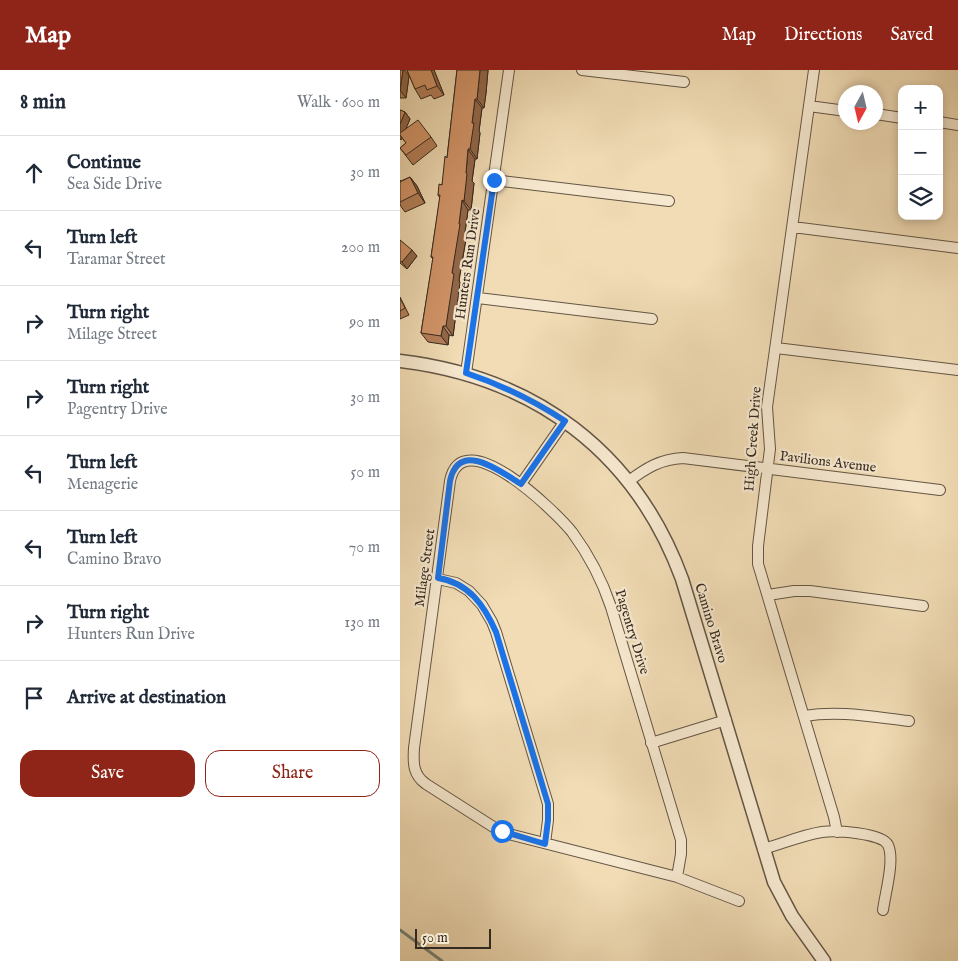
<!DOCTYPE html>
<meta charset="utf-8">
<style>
body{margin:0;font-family:"IM FELL English",serif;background:#f6f6f7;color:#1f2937}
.controls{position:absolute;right:15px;top:15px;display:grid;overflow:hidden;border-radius:10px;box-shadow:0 2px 8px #0003}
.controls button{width:45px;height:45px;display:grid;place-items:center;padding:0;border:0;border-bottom:1px solid #e0e1e3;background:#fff;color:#1f2937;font:25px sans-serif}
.compass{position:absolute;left:438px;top:15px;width:45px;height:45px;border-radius:50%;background:#fff;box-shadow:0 2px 8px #0003;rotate:188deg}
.scale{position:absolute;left:15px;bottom:12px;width:76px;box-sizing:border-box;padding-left:5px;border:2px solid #352a20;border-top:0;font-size:14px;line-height:18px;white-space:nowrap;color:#352a20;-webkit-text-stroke:4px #f6e8cf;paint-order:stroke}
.stop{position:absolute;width:15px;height:15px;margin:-11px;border:4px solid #1a73e8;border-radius:50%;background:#fff}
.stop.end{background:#1a73e8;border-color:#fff;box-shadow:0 1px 5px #0008}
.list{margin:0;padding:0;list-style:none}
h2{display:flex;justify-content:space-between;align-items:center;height:65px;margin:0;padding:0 20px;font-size:21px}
h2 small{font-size:16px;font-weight:400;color:#747a83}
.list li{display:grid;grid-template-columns:32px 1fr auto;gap:15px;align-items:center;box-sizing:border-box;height:75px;padding:0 20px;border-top:1px solid #e0e1e3}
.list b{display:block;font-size:19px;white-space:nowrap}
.list p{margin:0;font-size:16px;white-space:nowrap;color:#747a83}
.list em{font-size:16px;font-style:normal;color:#747a83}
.actions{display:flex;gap:10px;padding:15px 20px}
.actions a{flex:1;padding:11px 0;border:1px solid #8f2418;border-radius:15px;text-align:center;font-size:18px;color:#8f2418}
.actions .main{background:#8f2418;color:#fff}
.icon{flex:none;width:28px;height:28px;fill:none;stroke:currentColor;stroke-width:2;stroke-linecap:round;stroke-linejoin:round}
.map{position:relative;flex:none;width:558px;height:891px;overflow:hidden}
header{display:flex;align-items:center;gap:30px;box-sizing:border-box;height:70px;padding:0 25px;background:#8f2418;color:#fff}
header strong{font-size:24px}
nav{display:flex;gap:28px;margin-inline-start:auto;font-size:18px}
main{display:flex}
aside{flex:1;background:#fff}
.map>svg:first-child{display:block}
</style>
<header>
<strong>Map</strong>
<nav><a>Map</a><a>Directions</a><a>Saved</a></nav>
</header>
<main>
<aside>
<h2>8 min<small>Walk · 600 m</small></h2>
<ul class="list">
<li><svg class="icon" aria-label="ahead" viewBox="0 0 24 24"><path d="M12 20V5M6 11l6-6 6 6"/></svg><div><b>Continue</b><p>Sea Side Drive</p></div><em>30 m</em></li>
<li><svg class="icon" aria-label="left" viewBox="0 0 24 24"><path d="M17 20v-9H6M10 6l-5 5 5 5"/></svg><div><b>Turn left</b><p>Taramar Street</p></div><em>200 m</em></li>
<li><svg class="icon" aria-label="right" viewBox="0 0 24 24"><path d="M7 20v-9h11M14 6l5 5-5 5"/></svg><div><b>Turn right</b><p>Milage Street</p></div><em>90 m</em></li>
<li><svg class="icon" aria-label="right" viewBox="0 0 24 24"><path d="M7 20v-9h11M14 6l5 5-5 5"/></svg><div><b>Turn right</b><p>Pagentry Drive</p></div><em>30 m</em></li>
<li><svg class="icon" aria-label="left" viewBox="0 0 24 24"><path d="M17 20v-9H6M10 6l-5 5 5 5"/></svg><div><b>Turn left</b><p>Menagerie</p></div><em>50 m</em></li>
<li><svg class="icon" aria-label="left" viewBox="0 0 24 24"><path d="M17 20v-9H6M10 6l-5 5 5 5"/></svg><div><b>Turn left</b><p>Camino Bravo</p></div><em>70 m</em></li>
<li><svg class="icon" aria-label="right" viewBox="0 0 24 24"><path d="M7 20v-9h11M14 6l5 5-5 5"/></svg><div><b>Turn right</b><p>Hunters Run Drive</p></div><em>130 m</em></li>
<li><svg class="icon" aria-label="arrive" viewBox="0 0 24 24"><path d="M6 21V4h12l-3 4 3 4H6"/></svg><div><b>Arrive at destination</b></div></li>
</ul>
<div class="actions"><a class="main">Save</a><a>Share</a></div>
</aside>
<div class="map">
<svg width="558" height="891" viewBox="0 0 558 891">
<rect width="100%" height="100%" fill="#f1dcb5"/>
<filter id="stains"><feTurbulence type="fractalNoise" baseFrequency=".004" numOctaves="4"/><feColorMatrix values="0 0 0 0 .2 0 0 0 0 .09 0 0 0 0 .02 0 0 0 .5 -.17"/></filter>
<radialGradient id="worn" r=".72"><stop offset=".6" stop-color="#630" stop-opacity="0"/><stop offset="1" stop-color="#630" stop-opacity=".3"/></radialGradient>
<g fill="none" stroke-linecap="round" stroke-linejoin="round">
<path stroke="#728275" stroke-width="3" d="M 0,860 L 42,891"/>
<defs>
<path id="minor" d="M 182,0 L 284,12
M 414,0 L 367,337 L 370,379 L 358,476 L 358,494 L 434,747 L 437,762
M 409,36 L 446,41
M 476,44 L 502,48
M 539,52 L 558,55
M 94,110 L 269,131
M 393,157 L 558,178
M 78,228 L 252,249
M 376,278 L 558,300
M 66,303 L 109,0
M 229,411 C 246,398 261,389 283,388 L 540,420
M 121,414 L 165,351
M 38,509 L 56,513 L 69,521 L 82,535 L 92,552 L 96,562 L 148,734 L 148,750 L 145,773
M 368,525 L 394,521 L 410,521 L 523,536
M 404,646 C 440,640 473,647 509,651
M 251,673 L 326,650
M 363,779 C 382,774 402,765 422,762 C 435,760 482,763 488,775 C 495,790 485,824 483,840
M 277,807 L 281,784 L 281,770 L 211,537 C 202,510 189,485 172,462 C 156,442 62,350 50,411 L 14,678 C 13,693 13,705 26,714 L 95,758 L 109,764 L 277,807 L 339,831"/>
<path id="tertiary" d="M 0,291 C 134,307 235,381 282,509 L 374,812 L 392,846 L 424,891"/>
</defs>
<use href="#minor" stroke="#645645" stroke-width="12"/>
<use href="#tertiary" stroke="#645645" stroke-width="15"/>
<use href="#minor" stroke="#f6e8cf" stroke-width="10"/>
<use href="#tertiary" stroke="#f6e8cf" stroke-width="12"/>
</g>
<path fill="#b5805a" stroke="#352a20" d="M 0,0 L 9,6 L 6,28 L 0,28 Z
M 7,0 L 34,0 L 44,25 L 34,29 L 31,25 L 21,29 L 15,19 Z
M 57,0 L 88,0 L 86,23 L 84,38 L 82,38 L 79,61 L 80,63 L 77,89 L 75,89 L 72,111 L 74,113 L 71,140 L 68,140 L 65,162 L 67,163 L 59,210 L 60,213 L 53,266 L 49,265 L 48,275 L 28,272 L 21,263 L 33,189 L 31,187 L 40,128 L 38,125 L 42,115 L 47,88 Z
M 0,40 L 5,42 L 10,49 L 6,58 L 31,67 L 37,76 L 13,95 L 0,78 L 6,73 L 2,68 L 1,70 L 0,69 Z
M 10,107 L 17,116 L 25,133 L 5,142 L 0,135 L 0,110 L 1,111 Z
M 0,170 L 17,186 L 7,199 L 0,193 Z
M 0,227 L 9,245 L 0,249 Z"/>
<path fill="#93684a" stroke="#352a20" d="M 3,0 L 5,0 L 9,6 L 6,28 L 0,20 Z
M 31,0 L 34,0 L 44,25 L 37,16 Z
M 80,0 L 88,0 L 86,23 L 84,38 L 77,29 Z
M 75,29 L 82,38 L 79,61 L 80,63 L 77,89 L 70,79 L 72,53 Z
M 5,42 L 10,49 L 2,68 L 0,65 L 0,54 Z
M 68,79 L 75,89 L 72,111 L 74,113 L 71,140 L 64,131 L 66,103 Z
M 10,107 L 17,116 L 25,133 L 18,123 Z
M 62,130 L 68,140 L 65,162 L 67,163 L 59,210 L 60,213 L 53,266 L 46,256 L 52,203 Z
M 12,180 L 17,186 L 7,199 L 2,192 Z
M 43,256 L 49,265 L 48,275 L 41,266 Z"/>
<path fill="#d29569" stroke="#352a20" d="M 0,0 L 3,0 L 0,20 Z
M 7,0 L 31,0 L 37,16 L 27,20 L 25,15 L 15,19 Z
M 57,0 L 80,0 L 77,29 L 75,29 L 72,53 L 74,53 L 70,79 L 68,79 L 66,103 L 67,104 L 64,131 L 62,130 L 59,154 L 60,154 L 52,203 L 54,204 L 46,256 L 43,256 L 41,266 L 21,263 L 33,187 L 31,187 L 40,125 L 38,125 L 39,114 L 42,115 L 45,86 L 47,88 Z
M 0,40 L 5,42 L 0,54 Z
M 18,50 L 31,67 L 6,85 L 0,78 L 6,73 L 0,65 L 0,63 Z
M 10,107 L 18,123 L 0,132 L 0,112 Z
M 0,170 L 12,180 L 2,192 L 0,191 Z
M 0,228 L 5,238 L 0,241 Z"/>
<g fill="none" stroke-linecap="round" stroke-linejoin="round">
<path stroke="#1a73e8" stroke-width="6" d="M 94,110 L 66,303 C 102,315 133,330 165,351 L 121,414 C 101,402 59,369 50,411 L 38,508 C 69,513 84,535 96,562 L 148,734 L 148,750 L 145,774 L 102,761"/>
</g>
<g text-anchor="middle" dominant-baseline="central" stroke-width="4.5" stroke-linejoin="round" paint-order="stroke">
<g font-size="14" fill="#352a20" stroke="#f6e8cf">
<text transform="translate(68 194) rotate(-82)">Hunters Run Drive</text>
<text transform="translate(353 369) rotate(-86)">High Creek Drive</text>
<text transform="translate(428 392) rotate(7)">Pavilions Avenue</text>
<text transform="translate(25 498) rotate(-82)">Milage Street</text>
<text transform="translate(311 553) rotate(73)">Camino Bravo</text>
<text transform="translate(232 562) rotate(73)">Pagentry Drive</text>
</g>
</g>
<rect width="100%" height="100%" filter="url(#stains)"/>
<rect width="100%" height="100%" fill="url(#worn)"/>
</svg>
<div class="controls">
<button>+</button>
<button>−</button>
<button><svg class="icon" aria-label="layers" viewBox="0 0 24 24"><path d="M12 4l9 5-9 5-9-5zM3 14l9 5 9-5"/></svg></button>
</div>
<svg class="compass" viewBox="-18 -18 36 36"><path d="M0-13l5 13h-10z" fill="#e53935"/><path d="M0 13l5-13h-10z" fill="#747a83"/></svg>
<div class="scale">50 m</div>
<div class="stop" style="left:102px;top:761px"></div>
<div class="stop end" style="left:94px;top:110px"></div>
</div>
</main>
